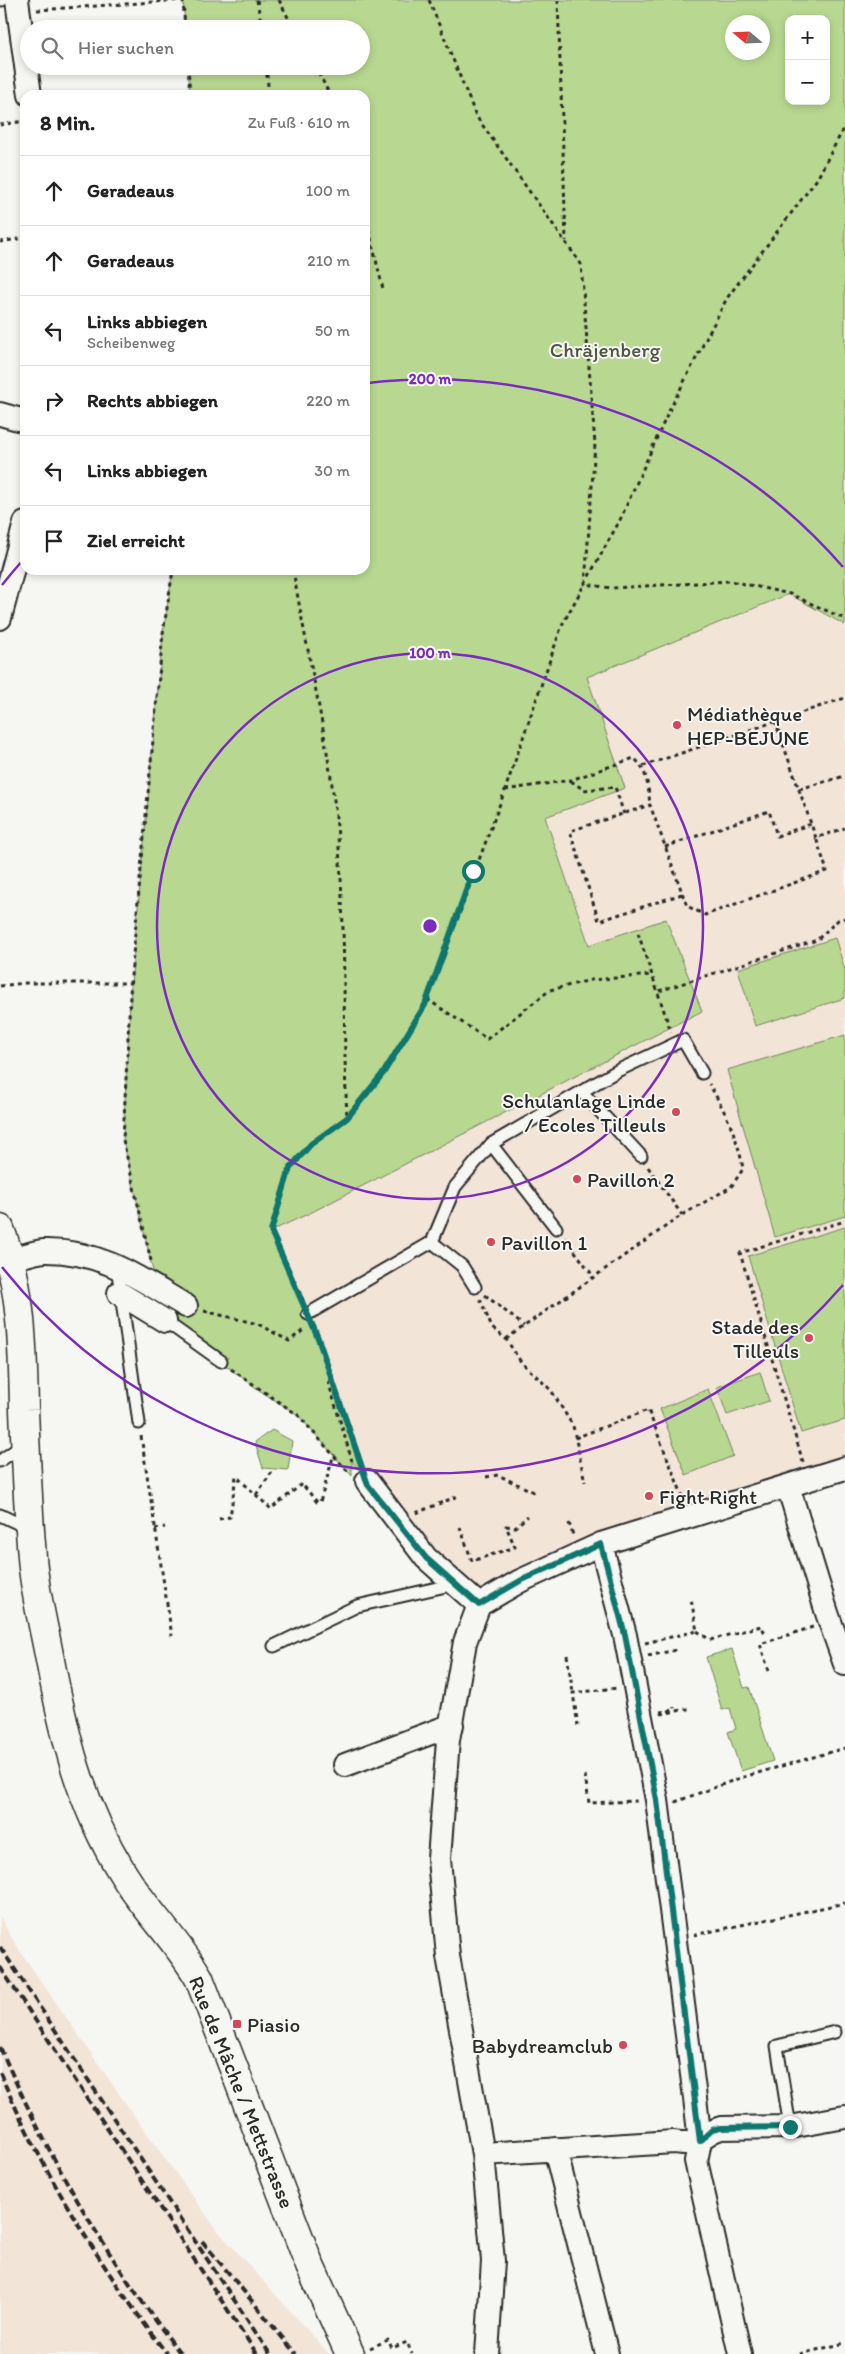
<!DOCTYPE html>
<html lang="de">
<meta charset="utf-8">
<style>
body{margin:0;font-family:Itim,sans-serif;background:#f6f6f6;color:#222}
.controls{position:absolute;right:15px;top:15px;display:grid;overflow:hidden;border-radius:10px;box-shadow:0 2px 8px #0003}
.controls button{width:45px;height:45px;display:grid;place-items:center;padding:0;border:0;border-bottom:1px solid #e0e0e0;background:#fff;color:#222;font:25px sans-serif}
.compass{position:absolute;left:725px;top:15px;width:45px;height:45px;border-radius:50%;background:#fff;box-shadow:0 2px 8px #0003;rotate:289deg}
.stop{position:absolute;width:15px;height:15px;margin:-11px;border:4px solid #0f766e;border-radius:50%;background:#fff}
.stop.end{background:#0f766e;border-color:#fff;box-shadow:0 1px 5px #0008}
.list{margin:0;padding:0;list-style:none}
h2{display:flex;justify-content:space-between;align-items:center;height:65px;margin:0;padding:0 20px;font-size:21px}
h2 small{font-size:16px;font-weight:400;color:#767676}
.list li{display:grid;grid-template-columns:32px 1fr auto;gap:15px;align-items:center;box-sizing:border-box;height:70px;padding:0 20px;border-top:1px solid #e0e0e0}
.list b{display:block;font-size:19px;white-space:nowrap}
.list p{margin:0;font-size:16px;white-space:nowrap;color:#767676}
.list em{font-size:16px;font-style:normal;color:#767676}
.icon{flex:none;width:28px;height:28px;fill:none;stroke:currentColor;stroke-width:2;stroke-linecap:round;stroke-linejoin:round}
.map{position:relative;flex:none;width:845px;height:2354px;overflow:hidden}
.search{position:absolute;background:#fff;box-shadow:0 2px 8px #0003;left:20px;top:20px;width:350px;height:55px;display:flex;align-items:center;gap:12px;box-sizing:border-box;padding:0 18px;border-radius:28px;color:#767676;font-size:19px}
.panel{position:absolute;background:#fff;box-shadow:0 2px 8px #0003;left:20px;top:90px;width:350px;height:485px;border-radius:15px}
.map>svg:first-child{display:block}
</style>
<div class="map">
<svg width="845" height="2354" viewBox="0 0 845 2354">
<rect width="100%" height="100%" fill="#f6f6f2"/>
<filter id="ink" filterUnits="userSpaceOnUse"><feTurbulence type="fractalNoise" baseFrequency=".02" numOctaves="2"/><feDisplacementMap in="SourceGraphic" scale="10" xChannelSelector="R" yChannelSelector="G"/><feConvolveMatrix kernelMatrix="1 2 1 2 8 2 1 2 1" color-interpolation-filters="sRGB"/></filter>
<g filter="url(#ink)">
<path fill="#f3e4d8" d="M 790,594 L 845,625 L 845,1468 L 601,1544 L 479,1605 L 367,1481 L 318,1338 L 271,1231 L 312,1212 L 590,946 L 545,817 L 625,788 L 586,677 Z
M 0,1917 L 16,1945 L 133,2114 L 217,2230 L 329,2354 L 0,2354 Z"/>
<path fill="#b8d891" stroke="#72825e" fill-rule="evenodd" d="M 183,0 L 845,0 L 845,625 L 789,594 L 587,677 L 625,788 L 545,817 L 589,945 L 666,919 L 702,1011 L 312,1212 L 271,1231 L 318,1338 L 367,1481 L 352,1461 L 352,1476 L 298,1415 L 259,1390 L 165,1321 L 153,1296 L 157,1289 L 123,1140 L 131,983 L 163,633 L 173,570 L 365,570 L 365,95 L 190,95 L 188,66 L 361,66 L 361,29 L 185,29 ZM 789,19 L 826,19 L 826,101 L 789,101 ZM 732,22 L 762,22 L 762,52 L 732,52 Z
M 835,938 L 845,970 L 845,998 L 755,1026 L 738,969 Z
M 845,1035 L 845,1216 L 775,1237 L 727,1070 Z
M 845,1227 L 845,1420 L 801,1433 L 748,1256 Z
M 760,1372 L 769,1401 L 727,1415 L 717,1387 Z
M 708,1389 L 733,1456 L 686,1475 L 660,1409 Z
M 272,1430 L 292,1441 L 288,1470 L 263,1468 L 255,1442 Z
M 732,1649 L 744,1688 L 749,1687 L 773,1761 L 741,1771 L 728,1732 L 736,1729 L 730,1708 L 722,1710 L 706,1657 Z"/>
<g fill="none" stroke-linecap="round" stroke-linejoin="round">
<defs>
<path id="lane" d="M 0,0 L 2,0
M 582,1092 L 641,1156
M 491,1144 L 556,1228
M 432,1242 L 462,1266 L 475,1287
M 117,1266 L 139,1423
M 308,1314 L 432,1242 L 455,1187 L 491,1144 L 617,1071 L 683,1040 L 702,1073
M 165,1321 L 221,1361
M 0,1461 L 24,1444
M 0,1515 L 30,1529
M 274,1646 L 357,1606 L 455,1584
M 790,2127 L 777,2046 L 835,2032"/>
<path id="street" d="M 17,0 L 30,95
M 0,414 L 25,421
M 0,618 L 25,523
M 10,1259 C 21,1257 33,1252 44,1251 C 101,1250 140,1279 186,1306
M 119,1293 L 165,1321
M 367,1481 L 426,1558 L 479,1605
M 788,1486 L 827,1613 L 845,1664
M 601,1544 L 625,1635 L 657,1800 L 695,2098 L 700,2141 L 696,2161 L 740,2354
M 479,1605 L 465,1642 L 448,1740 L 439,1859 L 448,1956 L 483,2154 L 493,2261 L 487,2354
M 479,1605 L 520,1581 L 601,1544 L 845,1468
M 345,1765 L 452,1725
M 555,2149 L 607,2354
M 483,2154 L 674,2142 C 704,2147 699,2134 721,2128 L 790,2127 L 845,2117"/>
<path id="secondary" d="M 0,1229 C 22,1286 23,1349 24,1410 C 26,1458 28,1509 32,1557 C 34,1589 43,1623 49,1655 C 64,1734 79,1802 122,1872 C 144,1909 177,1940 199,1978 L 310,2266 L 350,2354"/>
</defs>
<use href="#lane" stroke="#2b2b2b" stroke-width="15"/>
<use href="#street" stroke="#2b2b2b" stroke-width="26"/>
<use href="#secondary" stroke="#2b2b2b" stroke-width="31"/>
<path stroke="#2b2b2b" stroke-width="3" stroke-dasharray="4 4" stroke-linecap="butt" d="M 183,0 L 185,29
M 257,0 L 262,29
M 279,0 L 294,29
M 429,0 L 476,116 L 581,264 L 595,444 L 585,584 L 611,588 L 731,581 L 790,594 L 845,619
M 558,0 L 566,241
M 37,10 L 183,0
M 188,66 L 190,95
M 266,66 L 269,95
M 315,66 L 330,95
M 0,125 L 25,121
M 365,214 L 383,289
M 0,242 L 25,238
M 293,570 C 307,652 327,734 336,817 C 347,916 342,1017 347,1117
M 775,721 L 816,838 L 845,828
M 643,766 L 845,698
M 571,781 L 584,790 L 615,787 L 624,814
M 799,789 L 845,776
M 505,790 L 571,780 L 634,758 C 648,771 648,787 650,805
M 665,847 L 769,811 L 777,836 L 811,824
M 682,894 L 599,921 L 570,831 L 650,805 L 687,906 L 705,915 L 827,871 L 816,838
M 638,933 L 671,1032
M 0,986 L 25,983 L 131,983
M 659,991 L 817,940 L 838,920 L 845,918
M 427,999 L 487,1039 L 550,990 L 591,980 L 652,975
M 648,1167 L 682,1215
M 565,1238 L 594,1277
M 151,1261 L 123,1140 L 131,976 L 163,633 L 173,570
M 485,1295 L 524,1326
M 480,1299 L 492,1328 L 506,1339 L 521,1362 L 551,1390 L 573,1426 L 585,1482
M 303,1301 L 271,1231 L 290,1168 L 311,1144 L 347,1118 L 384,1072 L 425,1005 L 505,790 L 562,625 L 620,520 L 668,413 L 727,298 L 817,179 L 845,126
M 204,1311 L 258,1324 L 289,1341 L 305,1329
M 313,1325 L 361,1463
M 506,1339 L 682,1215 L 731,1187 L 743,1169 C 738,1137 725,1111 709,1084
M 231,1369 L 298,1415 L 349,1473
M 330,1373 L 329,1384 L 352,1461
M 141,1436 L 172,1636
M 575,1438 L 648,1410 L 683,1497
M 803,1462 L 740,1253 L 845,1221
M 486,1477 L 498,1475 L 536,1493
M 256,1495 L 272,1472 L 271,1469
M 416,1513 L 458,1496
M 219,1519 L 230,1517 L 236,1476 L 271,1509 L 302,1484 L 317,1502 L 320,1502 L 334,1454
M 569,1523 L 573,1535
M 460,1527 L 472,1561 L 515,1547 L 506,1526 L 515,1527 L 528,1516
M 155,1529 L 165,1527
M 697,1631 L 710,1640 L 761,1626 L 765,1633
M 645,1643 L 697,1631 L 691,1599
M 567,1655 L 573,1693
M 648,1656 L 676,1650
M 769,1671 L 760,1644 L 813,1627
M 660,1712 L 674,1710 L 674,1707
M 661,1714 L 692,1708
M 578,1726 L 573,1693 L 617,1688
M 585,1775 L 589,1803 L 637,1801
M 675,1802 L 740,1778 L 845,1748
M 694,1935 L 845,1903
M 370,2348 L 388,2340 L 392,2348 L 407,2342 L 412,2354
M 800,2354 L 845,2343"/>
<use href="#lane" stroke="#f6f6f2" stroke-width="11"/>
<use href="#street" stroke="#f6f6f2" stroke-width="22"/>
<use href="#secondary" stroke="#f6f6f2" stroke-width="28"/>
<path stroke="#2b2b2b" stroke-width="4" stroke-dasharray="8 4" stroke-linecap="butt" d="M 0,1947 L 270,2354
M 0,1967 L 257,2354
M 0,2047 C 48,2157 107,2259 181,2354
M 0,2073 C 43,2173 101,2268 167,2354
M 202,2241 L 296,2354"/>
</g>
</g>
<g fill="none" stroke-linecap="round" stroke-linejoin="round" filter="url(#ink)">
<path stroke="#0f766e" stroke-width="6" d="M 473,871 L 425,1005 L 384,1072 L 347,1118 L 311,1144 L 290,1168 L 271,1231 L 318,1338 L 368,1485 L 426,1558 L 479,1605 L 520,1581 L 601,1544 L 625,1635 L 657,1800 L 700,2141 L 712,2130 L 720,2128 L 790,2127"/>
</g>
<g fill="none" stroke="#7b2cbf" stroke-width="2.5">
<circle cx="430" cy="926" r="273"/>
<path d="M843 1285A547 547 0 0 1 2 1267M2 585A547 547 0 0 1 23 560M368 383A547 547 0 0 1 843 567"/>
</g>
<g fill="#d1495b" stroke="#f6f6f2" stroke-width="2">
<circle cx="677" cy="725" r="5"/>
<circle cx="676" cy="1112" r="5"/>
<circle cx="577" cy="1179" r="5"/>
<circle cx="491" cy="1242" r="5"/>
<circle cx="809" cy="1338" r="5"/>
<circle cx="649" cy="1496" r="5"/>
<rect x="232" y="2019" width="10" height="10" rx="2.5"/>
<circle cx="623" cy="2045" r="5"/>
</g>
<g text-anchor="middle" dominant-baseline="central" stroke-width="4" stroke-linejoin="round" paint-order="stroke">
<g font-size="21" fill="#4e5644" stroke="#f6f6f2">
<text x="605" y="349">Chräjenberg</text>
</g>
<g font-size="21" fill="#2b2b2b" stroke="#f6f6f2" text-anchor="start">
<text x="687" y="713">Médiathèque<tspan x="687" dy="24">HEP-BEJUNE</tspan></text>
<text x="666" y="1100" text-anchor="end">Schulanlage Linde<tspan x="666" dy="24">/ Ecoles Tilleuls</tspan></text>
<text x="587" y="1179">Pavillon 2</text>
<text x="501" y="1242">Pavillon 1</text>
<text x="799" y="1326" text-anchor="end">Stade des<tspan x="799" dy="24">Tilleuls</tspan></text>
<text x="659" y="1496">Fight Right</text>
<text x="247" y="2024">Piasio</text>
<text x="613" y="2045" text-anchor="end">Babydreamclub</text>
</g>
<g font-size="21" fill="#2b2b2b" stroke="#f6f6f2">
<text transform="translate(242 2092) rotate(68)">Rue de Mâche / Mettstrasse</text>
</g>
</g>
<circle cx="430" cy="926" r="8" fill="#7b2cbf" stroke="#f6f6f2" stroke-width="2.5"/>
<g font-size="15" text-anchor="middle" font-weight="bold" fill="#7b2cbf" stroke="#f6f6f2" stroke-width="4" stroke-linejoin="round" paint-order="stroke">
<text x="430" y="384">200 m</text>
<text x="430" y="658">100 m</text>
</g>
</svg>
<div class="controls">
<button>+</button>
<button>−</button>
</div>
<svg class="compass" viewBox="-18 -18 36 36"><path d="M0-13l5 13h-10z" fill="#e53935"/><path d="M0 13l5-13h-10z" fill="#767676"/></svg>
<div class="stop" style="left:473px;top:871px"></div>
<div class="stop end" style="left:790px;top:2127px"></div>
<div class="search"><svg class="icon" aria-label="search" viewBox="0 0 24 24"><circle cx="10" cy="10" r="6"/><path d="M15 15l6 6"/></svg>Hier suchen</div>
<section class="panel">
<h2>8 Min.<small>Zu Fuß · 610 m</small></h2>
<ul class="list">
<li><svg class="icon" aria-label="ahead" viewBox="0 0 24 24"><path d="M12 20V5M6 11l6-6 6 6"/></svg><div><b>Geradeaus</b></div><em>100 m</em></li>
<li><svg class="icon" aria-label="ahead" viewBox="0 0 24 24"><path d="M12 20V5M6 11l6-6 6 6"/></svg><div><b>Geradeaus</b></div><em>210 m</em></li>
<li><svg class="icon" aria-label="left" viewBox="0 0 24 24"><path d="M17 20v-9H6M10 6l-5 5 5 5"/></svg><div><b>Links abbiegen</b><p>Scheibenweg</p></div><em>50 m</em></li>
<li><svg class="icon" aria-label="right" viewBox="0 0 24 24"><path d="M7 20v-9h11M14 6l5 5-5 5"/></svg><div><b>Rechts abbiegen</b></div><em>220 m</em></li>
<li><svg class="icon" aria-label="left" viewBox="0 0 24 24"><path d="M17 20v-9H6M10 6l-5 5 5 5"/></svg><div><b>Links abbiegen</b></div><em>30 m</em></li>
<li><svg class="icon" aria-label="arrive" viewBox="0 0 24 24"><path d="M6 21V4h12l-3 4 3 4H6"/></svg><div><b>Ziel erreicht</b></div></li>
</ul>
</section>
</div>
